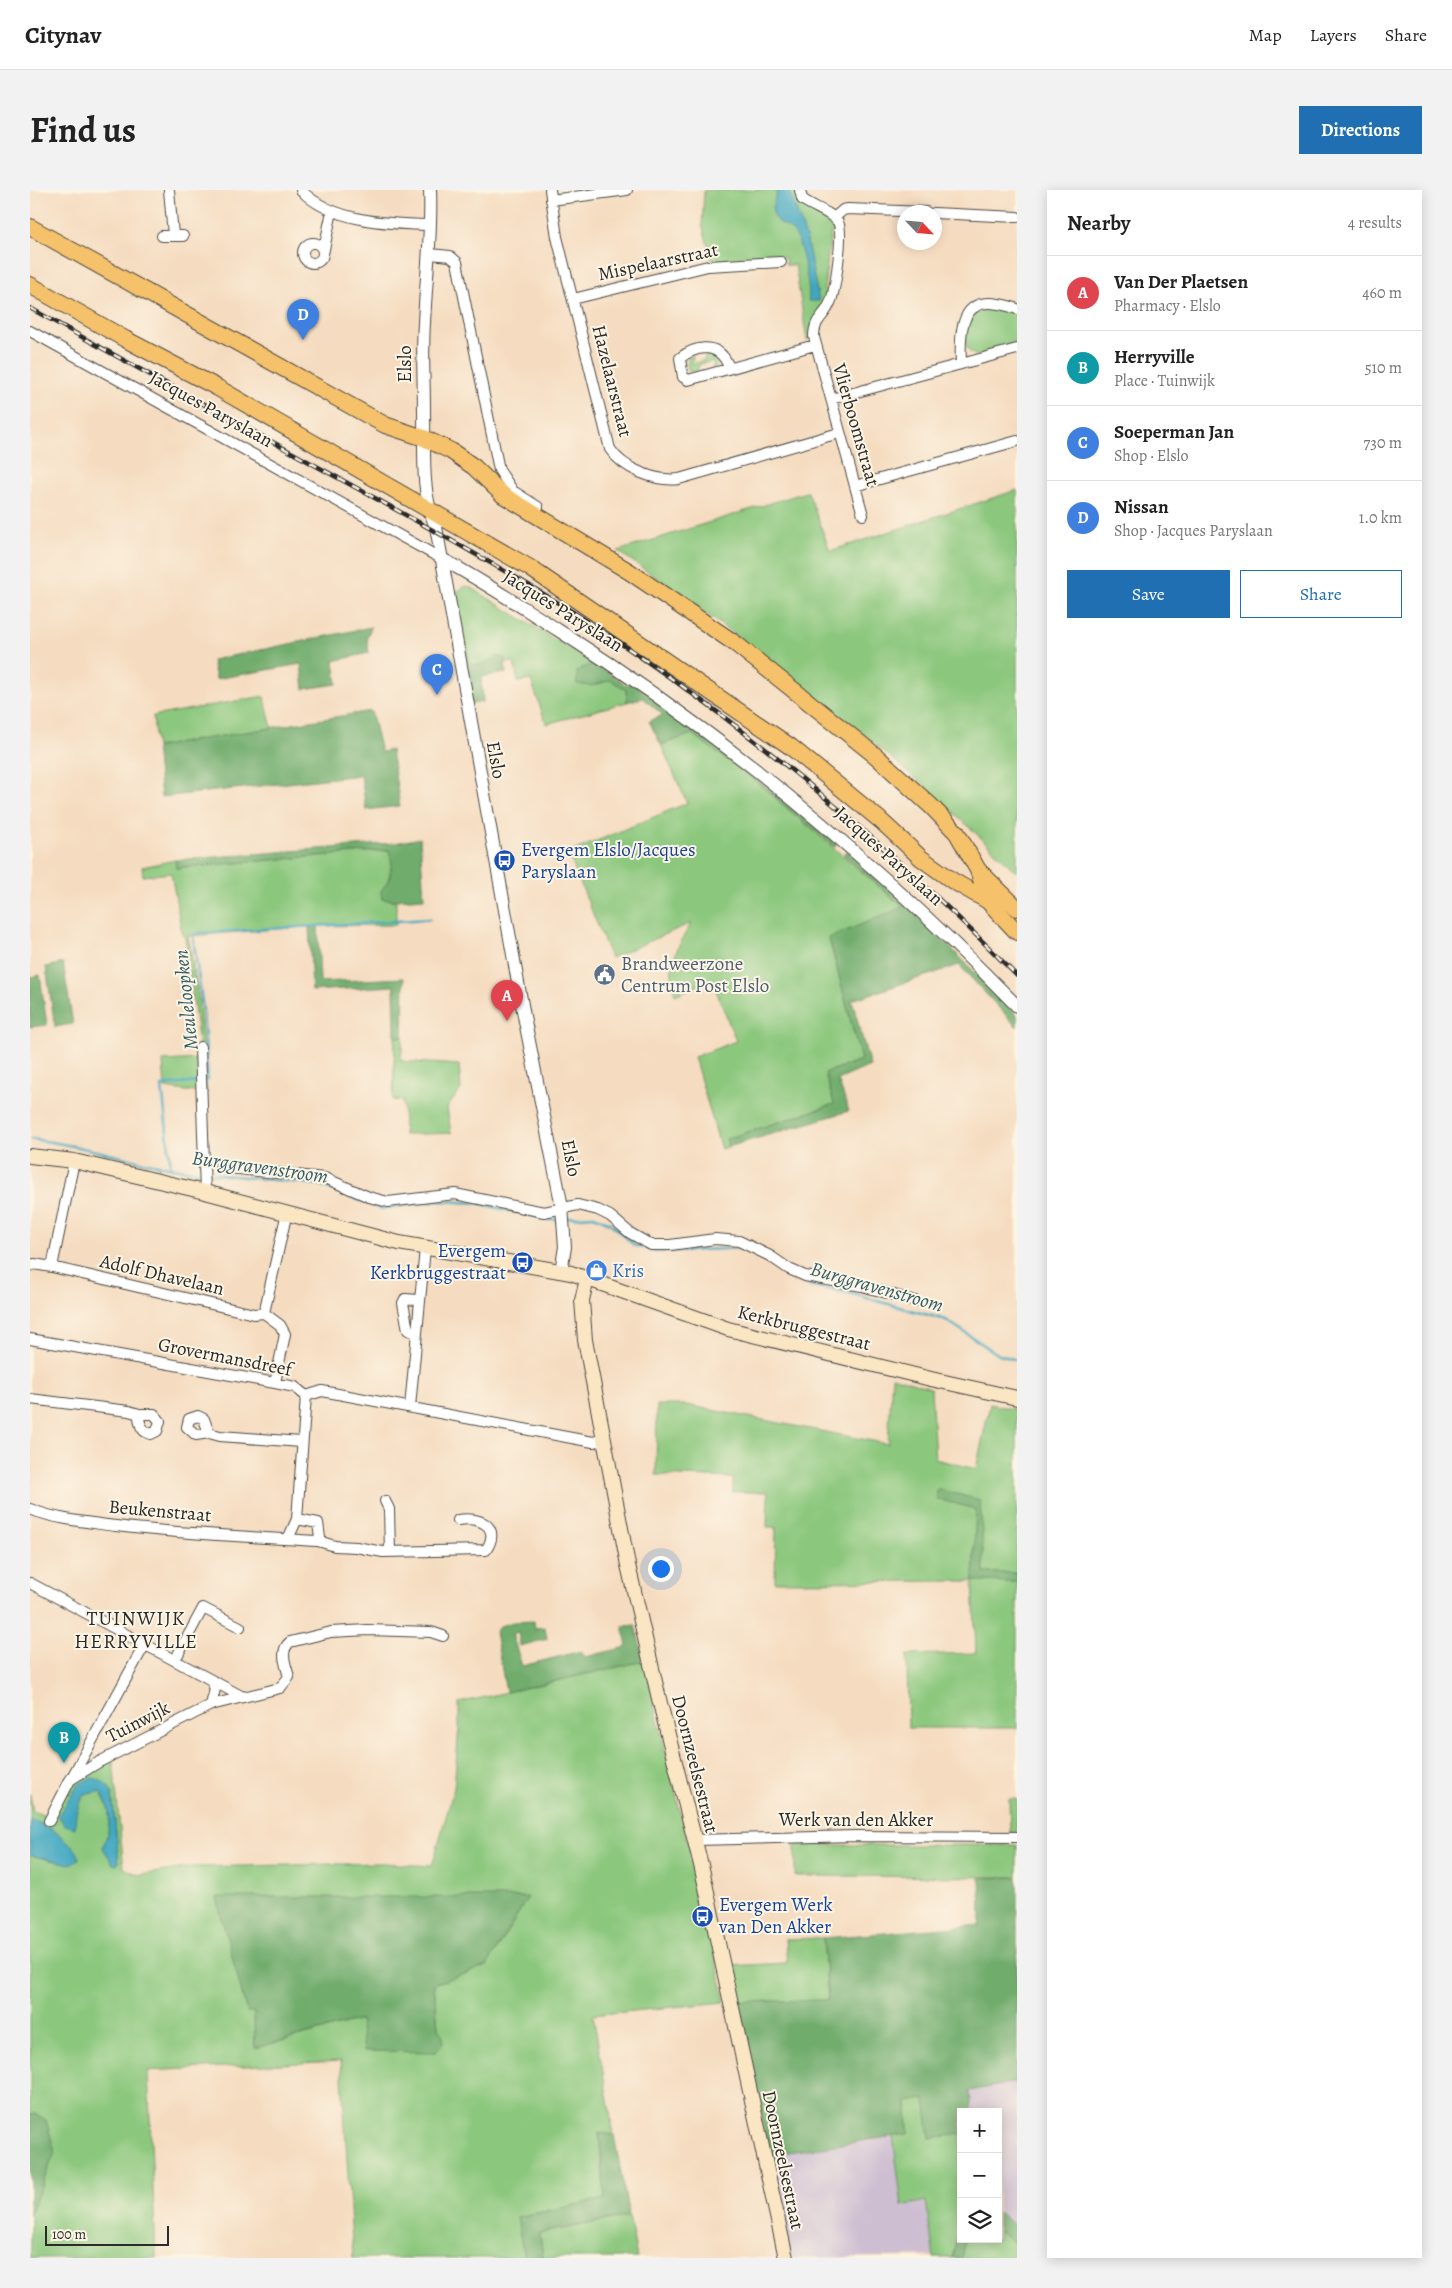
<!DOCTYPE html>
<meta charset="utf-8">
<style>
body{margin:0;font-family:Alegreya,serif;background:#f2f2f2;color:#222}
.controls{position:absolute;right:15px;bottom:15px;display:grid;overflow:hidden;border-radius:0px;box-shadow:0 2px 12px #0003}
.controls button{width:45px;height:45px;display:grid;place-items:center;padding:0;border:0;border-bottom:1px solid #e0e0e0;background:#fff;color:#222;font:25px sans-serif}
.compass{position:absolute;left:867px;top:15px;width:45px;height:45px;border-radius:50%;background:#fff;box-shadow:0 2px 12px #0003;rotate:116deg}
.scale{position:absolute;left:15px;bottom:12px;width:124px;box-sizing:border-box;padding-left:5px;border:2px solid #2b2b2b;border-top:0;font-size:14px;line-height:18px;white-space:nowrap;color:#2b2b2b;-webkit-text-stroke:4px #fcf5e5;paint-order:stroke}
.you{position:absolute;left:630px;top:1378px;width:18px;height:18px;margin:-12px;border:4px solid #fff;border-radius:50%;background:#1a73e8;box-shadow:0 0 0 8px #1a73e833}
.badge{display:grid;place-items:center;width:32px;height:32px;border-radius:50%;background:#1f6fb2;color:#fff;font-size:16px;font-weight:700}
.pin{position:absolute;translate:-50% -41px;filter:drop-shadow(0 1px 2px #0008)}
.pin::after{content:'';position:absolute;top:26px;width:18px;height:15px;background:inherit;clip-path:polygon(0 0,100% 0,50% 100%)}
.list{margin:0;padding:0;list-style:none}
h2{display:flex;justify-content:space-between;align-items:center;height:65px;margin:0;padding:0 20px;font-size:21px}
h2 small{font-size:16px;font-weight:400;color:#767676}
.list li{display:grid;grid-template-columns:32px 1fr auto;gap:15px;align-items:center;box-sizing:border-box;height:75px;padding:0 20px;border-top:1px solid #e0e0e0}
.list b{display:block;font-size:19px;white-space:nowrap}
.list p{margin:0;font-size:16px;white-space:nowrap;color:#767676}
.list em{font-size:16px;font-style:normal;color:#767676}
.actions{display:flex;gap:10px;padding:15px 20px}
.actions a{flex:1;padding:11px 0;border:1px solid #1f6fb2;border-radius:0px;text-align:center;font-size:18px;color:#1f6fb2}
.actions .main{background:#1f6fb2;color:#fff}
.icon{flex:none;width:28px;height:28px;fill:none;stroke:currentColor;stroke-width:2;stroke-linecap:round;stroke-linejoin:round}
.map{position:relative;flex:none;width:987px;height:2068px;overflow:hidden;border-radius:0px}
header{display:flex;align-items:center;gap:30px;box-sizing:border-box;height:70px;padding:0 25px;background:#fff;border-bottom:1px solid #e0e0e0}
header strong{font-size:24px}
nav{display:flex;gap:28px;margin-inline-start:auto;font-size:18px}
.intro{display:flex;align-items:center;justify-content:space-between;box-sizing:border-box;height:120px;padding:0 30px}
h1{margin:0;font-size:35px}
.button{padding:12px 22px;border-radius:0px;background:#1f6fb2;color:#fff;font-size:18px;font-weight:700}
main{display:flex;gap:30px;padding:0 30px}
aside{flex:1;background:#fff;border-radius:0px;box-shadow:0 2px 12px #0003}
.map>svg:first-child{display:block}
</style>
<header>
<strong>Citynav</strong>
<nav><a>Map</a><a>Layers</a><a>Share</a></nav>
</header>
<div class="intro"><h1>Find us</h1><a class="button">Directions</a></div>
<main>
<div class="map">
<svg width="987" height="2068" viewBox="0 0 987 2068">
<rect width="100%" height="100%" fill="#fcf5e5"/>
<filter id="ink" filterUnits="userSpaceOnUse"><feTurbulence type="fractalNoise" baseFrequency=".02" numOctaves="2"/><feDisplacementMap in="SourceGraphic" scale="10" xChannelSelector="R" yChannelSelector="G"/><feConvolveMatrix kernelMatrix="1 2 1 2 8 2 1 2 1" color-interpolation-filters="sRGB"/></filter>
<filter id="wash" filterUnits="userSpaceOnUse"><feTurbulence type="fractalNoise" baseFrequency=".0096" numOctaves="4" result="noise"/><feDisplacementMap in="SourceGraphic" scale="20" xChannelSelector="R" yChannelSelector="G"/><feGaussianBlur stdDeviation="1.12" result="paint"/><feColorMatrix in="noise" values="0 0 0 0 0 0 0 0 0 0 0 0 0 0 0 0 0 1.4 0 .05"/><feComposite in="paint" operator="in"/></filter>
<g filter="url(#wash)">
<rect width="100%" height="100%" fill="#f5dcc0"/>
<path fill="#cebed1" d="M 987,1892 L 987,2038 L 968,2022 L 968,1922 L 943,1922 L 940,1901 Z
M 863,1946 L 872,2015 L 896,2011 L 903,2066 L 761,2068 L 739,1965 Z"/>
<path fill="#8bc77d" stroke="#5b7954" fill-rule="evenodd" d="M 674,0 L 767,0 L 803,32 L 807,45 L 801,42 L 794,100 L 801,103 L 777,151 L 765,75 L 756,75 L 755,67 L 682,70 L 672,35 Z
M 962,117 L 978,119 L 987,124 L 987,154 L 948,166 C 927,162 933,124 950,118 C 954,117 959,118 962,117 Z
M 677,161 L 682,162 L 689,169 L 687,176 L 682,179 L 684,171 L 670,174 L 666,183 L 659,181 L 657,175 L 658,169 L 663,165 L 662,174 L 674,170 Z
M 987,300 L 987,683 C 866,562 728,459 588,361 L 776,302 L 778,302 L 800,361 Z
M 436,396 L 442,398 L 564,474 L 559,476 L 561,496 L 581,490 L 596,500 L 597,512 L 516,534 L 501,490 L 488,492 L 484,472 L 476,473 L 475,469 L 450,475 L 440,474 L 438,464 L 430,450 L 426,402 Z
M 234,506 L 242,538 L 126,557 L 123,526 Z
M 662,544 L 719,586 L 873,717 L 799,749 L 831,870 L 795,883 L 804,914 L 697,949 L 698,957 L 691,959 L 664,867 L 706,851 L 682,790 L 645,805 C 636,774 647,759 661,733 L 581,768 L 538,663 L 657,613 L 631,555 Z
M 359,660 C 367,677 355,692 352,709 L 366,710 L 366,735 L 288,736 L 158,746 L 169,810 L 177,903 L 175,903 L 156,752 L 151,738 L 141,683 L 113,686 L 112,677 L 145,670 L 147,678 Z
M 365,847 L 373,847 L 371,871 L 429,875 L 431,899 L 417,918 L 421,943 L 374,945 L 373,911 L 363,910 Z
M 169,869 L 171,903 L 135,898 L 133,871 Z
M 862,1186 L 901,1198 L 905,1269 L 946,1279 L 960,1214 L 987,1220 L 987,1383 L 954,1383 L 950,1310 L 907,1300 L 908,1309 L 946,1319 L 943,1391 L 987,1392 L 987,1538 L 878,1538 L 877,1465 L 946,1463 L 943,1391 L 745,1392 L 746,1337 L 737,1337 L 738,1302 L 703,1302 L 703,1288 L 626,1285 L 627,1215 L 656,1215 L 858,1254 Z
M 614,1471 L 665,1683 L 668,1684 L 695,1812 L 563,1825 L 584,1945 L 569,1943 L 575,2009 L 487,2027 L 494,2068 L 323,2068 L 311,1871 L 118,1881 L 126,2068 L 0,2068 L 0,2024 L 25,1962 L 6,1924 L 0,1925 L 0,1665 L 24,1671 L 49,1666 L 24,1640 L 0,1630 L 0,1605 L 3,1621 L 18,1627 L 44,1592 L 70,1576 L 83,1571 L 94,1678 L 109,1685 L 163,1677 L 353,1673 L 402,1676 L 424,1598 L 429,1537 L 429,1513 ZM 48,1595 L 78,1596 L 82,1603 L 89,1673 L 73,1658 C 80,1638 84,1621 70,1602 L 54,1604 L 46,1623 L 28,1626 ZM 187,1707 L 457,1776 L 404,1794 L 408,1838 L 413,1846 L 331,1830 L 225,1858 L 224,1821 L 217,1822 Z
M 979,1609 L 987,1609 L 987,1642 L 980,1642 Z
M 765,1655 L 987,1655 L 987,1687 L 765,1686 Z
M 793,1748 L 798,1810 L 707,1812 L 699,1776 L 757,1773 L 755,1749 Z
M 896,1908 L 900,1947 L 931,1944 L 931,2034 L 922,2068 L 904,2068 L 896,2011 L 872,2016 L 863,1946 L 878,1943 L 877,1912 Z
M 599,2026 L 607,2068 L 513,2068 L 510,2043 Z
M 968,2040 L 987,2056 L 987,2065 L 982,2068 L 931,2068 L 935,2049 L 968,2049 Z"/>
<path fill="#70ac6c" stroke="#4e6c4c" d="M 341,437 L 337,448 L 339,463 L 304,471 L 307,494 L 274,499 L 271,474 L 186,489 L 182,470 Z
M 435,449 L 440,474 L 450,475 L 468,466 L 475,469 L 476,483 L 451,487 L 453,512 L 441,514 L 430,450 Z
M 564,474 L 597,495 L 601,491 L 807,650 L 805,657 L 719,586 L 662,544 L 631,555 L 619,531 L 633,525 L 613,508 L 597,512 L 596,500 L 581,490 L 561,496 L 547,494 L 547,482 L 551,478 Z
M 341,521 L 351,562 L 361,560 L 370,616 L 336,620 L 331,585 L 131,607 L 126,557 Z
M 390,648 L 394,708 L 366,710 L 352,709 L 351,701 L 359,690 L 362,673 L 359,660 L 146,678 L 145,670 L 365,653 Z
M 818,660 C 876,714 932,768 987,825 L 987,837 L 929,775 L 822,810 L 840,876 L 808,890 L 819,921 L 698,957 L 696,949 L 804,914 L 795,883 L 831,870 L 799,748 L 873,717 L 813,664 Z
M 288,736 L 290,792 L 374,788 L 373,847 L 365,847 L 364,796 L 282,801 L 279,737 Z
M 33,773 L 43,834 L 25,837 L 16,777 Z
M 10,785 L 17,835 L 0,837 L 0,787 Z
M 907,1299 L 950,1310 L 954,1383 L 987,1383 L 987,1392 L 943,1391 L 946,1319 L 907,1309 Z
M 504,1431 L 505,1438 L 515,1437 L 517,1449 L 490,1456 L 488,1442 L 482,1444 L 492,1476 L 551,1461 L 555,1467 L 597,1457 L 593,1436 L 605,1435 L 614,1471 L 476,1502 L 465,1442 L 470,1436 L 483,1432 Z
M 987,1687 L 987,1892 L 940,1901 L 942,1922 L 931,1922 L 931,1944 L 900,1948 L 895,1909 L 877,1912 L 878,1944 L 739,1965 L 707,1812 L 798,1810 L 793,1748 L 951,1735 L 950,1688 Z
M 186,1707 L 498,1707 L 457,1776 L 404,1794 L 408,1838 L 413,1846 L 413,1854 L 406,1862 L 334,1861 L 330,1830 L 225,1858 L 224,1822 L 217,1822 Z
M 6,1924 L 16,1930 L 25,1962 L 0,2024 L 0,1925 Z
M 569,1943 L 584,1945 L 599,2026 L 510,2043 L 513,2068 L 494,2068 L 487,2027 L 575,2009 Z
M 968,2022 L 987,2038 L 987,2056 L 968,2040 Z
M 931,2034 L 931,2049 L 935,2049 L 931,2068 L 922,2068 Z"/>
<path fill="#40a7c1" stroke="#366976" d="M 748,0 L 759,0 L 776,47 L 789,111 L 778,111 C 782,103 771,53 765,44 C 759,36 750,35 744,27 L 742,17 Z
M 60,1588 C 70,1588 77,1594 82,1603 L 89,1673 L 87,1675 L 83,1674 L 73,1658 C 80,1638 84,1621 70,1602 L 54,1604 L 46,1623 L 45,1638 L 35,1635 L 28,1626 L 48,1595 Z
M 0,1630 C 14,1633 49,1654 49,1669 L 40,1674 L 0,1665 Z"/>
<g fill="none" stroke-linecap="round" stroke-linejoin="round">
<path stroke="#40a7c1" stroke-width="2.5" d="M 173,891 L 178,890 L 173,820 L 163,746 L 168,743 L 400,729
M 0,949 C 59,955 113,976 171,982
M 141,978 L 132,896 L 167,892
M 176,983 L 290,995 L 352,1019 L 409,1011 L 447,1013 L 519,1030 L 528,1029
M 536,1028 L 564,1026 L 580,1033 L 605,1056 L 631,1062 L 714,1058
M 725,1064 L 749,1078
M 762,1085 L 781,1096 L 819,1103 L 916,1130 L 969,1165 L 987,1170"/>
</g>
</g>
<g filter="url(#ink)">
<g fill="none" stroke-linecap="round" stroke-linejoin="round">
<defs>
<path id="minor" d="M 139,0 L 143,45
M 271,0 C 301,32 359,34 400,35
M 520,0 L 527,47 L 580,259 C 593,279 626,292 649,289 L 809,243
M 770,0 L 772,9 C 782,17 801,22 808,32 C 814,42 805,102 800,113 C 794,128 784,128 784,147 L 833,325
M 521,10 L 597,0
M 904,23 L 987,27
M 804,28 L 813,20 L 818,19 L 896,22
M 132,46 L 153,46
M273 63a10 10 0 1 1 20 0a10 10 0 1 1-20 0Z
M 293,64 L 302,21
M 400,64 L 420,66 L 427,72 L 469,280 L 483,301 L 508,317
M 543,109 L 678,76 L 751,72
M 0,141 L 412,369
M 931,174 L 987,159
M 699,178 C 691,153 668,154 650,168 L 653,187 L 658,190 L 785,155
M 801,209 L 931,174 C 930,151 928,111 961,113 C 971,114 978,115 987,119
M 825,296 L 987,251
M 170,857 L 175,1002
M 190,977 L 295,988 L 339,1007 L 358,1012 L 425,1004 L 514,1022 L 548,1015 L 568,1020 L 580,1026 L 600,1043 L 621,1055 L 640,1055 L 685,1049 L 709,1051 L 740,1066 L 759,1079 L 775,1086 L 832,1096 L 885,1111
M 0,1076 L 4,1074 L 22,1077 L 44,971
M 22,1077 L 224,1124 L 234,1123 L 257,1022
M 234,1123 L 250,1135 L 255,1144 L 245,1193
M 386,1143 L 378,1140 L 373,1113 L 375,1109 L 389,1110
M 0,1149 L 245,1193 L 265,1197 L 276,1206 L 292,1201 L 563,1252 L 573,1250
M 0,1209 L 99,1221 L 109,1224 L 124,1224 L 130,1231 L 127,1241 L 121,1244 C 111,1242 109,1233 109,1224
M 380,1217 L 395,1058
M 179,1243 L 174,1229 L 168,1226 L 159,1229 L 157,1237 L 166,1245 L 179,1243 L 190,1246 L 271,1252
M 355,1311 L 359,1319 L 360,1362
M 0,1319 C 27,1330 57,1332 86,1336 C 153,1344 221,1347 288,1351 L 305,1356 L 326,1357 L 353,1362 L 456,1360 C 472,1336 449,1326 428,1330
M 267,1329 L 288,1333 L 290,1348 L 288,1351
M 258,1349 L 267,1329 L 276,1206
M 0,1393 L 213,1507
M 145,1470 L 173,1418 L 210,1437
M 181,1515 L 185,1499 L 181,1490
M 41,1589 L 115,1454
M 19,1631 L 40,1590 L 69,1572 L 181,1515 L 250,1498 L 259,1487 C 256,1475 249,1461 260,1452 L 301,1442 L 338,1440 L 401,1442 L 413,1446
M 665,1650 L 825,1646 L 987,1647"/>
<path id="tertiary" d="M 400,0 C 402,45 396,88 394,133 C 392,162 394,191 394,221 C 395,259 390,301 406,337 L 494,826 L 532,1017 L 535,1057 L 531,1081
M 412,369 C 451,390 489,415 528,440 C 696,546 848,673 987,816"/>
<path id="secondary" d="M 0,966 L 44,971 L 175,1002 L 369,1053 L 541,1083 L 698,1139 L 901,1189 L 987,1208
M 557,1089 L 552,1110 L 555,1150 L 598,1375 L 630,1513 L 672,1679 L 756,2068"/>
<path id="trunk" d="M 0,37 L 355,235 L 394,248 L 421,261 L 444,277 L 473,305 L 600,382 L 706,454 L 846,566 L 901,616 L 927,643 L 948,680 L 958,711
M 0,95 L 95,149 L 188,198 L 500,378 L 761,557 L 850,630 L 891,668 L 923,691 L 958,711 L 987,742
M 949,681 L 987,718"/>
</defs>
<use href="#minor" stroke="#494641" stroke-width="12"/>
<use href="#tertiary" stroke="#494641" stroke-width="14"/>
<use href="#secondary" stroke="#494641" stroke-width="16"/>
<use href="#trunk" stroke="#494641" stroke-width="18"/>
<use href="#minor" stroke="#fff" stroke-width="10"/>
<use href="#tertiary" stroke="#fff" stroke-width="12"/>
<use href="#secondary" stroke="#fbe6c4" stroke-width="14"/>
<use href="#trunk" stroke="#f5c16b" stroke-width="16"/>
<defs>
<path id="rail" d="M 0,118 C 100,174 200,229 301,284 C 383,329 466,374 546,424 C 707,527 854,650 987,786"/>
</defs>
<use href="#rail" stroke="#2b2b2b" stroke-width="4.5"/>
<use href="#rail" stroke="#fcf5e5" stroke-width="2.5" stroke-dasharray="8" stroke-linecap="butt"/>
</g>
</g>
<defs>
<symbol id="bus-disc" viewBox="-11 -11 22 22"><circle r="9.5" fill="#1a4fb4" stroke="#fcf5e5"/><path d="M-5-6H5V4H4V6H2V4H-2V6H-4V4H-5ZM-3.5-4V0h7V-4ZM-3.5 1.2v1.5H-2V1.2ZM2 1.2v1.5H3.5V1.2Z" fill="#fff"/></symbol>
<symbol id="civic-disc" viewBox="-11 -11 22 22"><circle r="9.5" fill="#5c6f8a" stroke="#fcf5e5"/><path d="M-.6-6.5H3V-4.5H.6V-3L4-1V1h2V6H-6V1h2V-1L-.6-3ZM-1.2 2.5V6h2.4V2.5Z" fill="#fff"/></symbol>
<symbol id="shop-disc" viewBox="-11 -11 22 22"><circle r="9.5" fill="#3f7fe0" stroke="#fcf5e5"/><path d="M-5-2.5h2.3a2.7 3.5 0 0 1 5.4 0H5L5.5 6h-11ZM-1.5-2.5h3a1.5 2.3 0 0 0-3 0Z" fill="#fff"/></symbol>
</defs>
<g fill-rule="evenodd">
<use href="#bus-disc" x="462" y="658" width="25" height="25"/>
<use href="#civic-disc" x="562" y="772" width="25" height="25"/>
<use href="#bus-disc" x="480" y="1060" width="25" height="25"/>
<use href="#shop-disc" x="554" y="1068" width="25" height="25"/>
<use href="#bus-disc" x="660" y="1714" width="25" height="25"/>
</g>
<g text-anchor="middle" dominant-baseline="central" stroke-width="4" stroke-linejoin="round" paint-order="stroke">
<g font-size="19" fill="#2b2b2b" stroke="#fcf5e5">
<text transform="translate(628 72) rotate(-12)">Mispelaarstraat</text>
<text transform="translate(375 174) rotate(-90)">Elslo</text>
<text transform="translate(582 191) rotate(76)">Hazelaarstraat</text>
<text transform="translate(181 219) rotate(29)">Jacques Paryslaan</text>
<text transform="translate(826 235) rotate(74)">Vlierboomstraat</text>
<text transform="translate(533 421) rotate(32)">Jacques Paryslaan</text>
<text transform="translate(466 570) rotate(80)">Elslo</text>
<text transform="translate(859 666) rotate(42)">Jacques Paryslaan</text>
<text transform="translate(541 968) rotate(79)">Elslo</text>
<text transform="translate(132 1085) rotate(13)">Adolf Dhavelaan</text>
<text transform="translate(774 1138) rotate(14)">Kerkbruggestraat</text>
<text transform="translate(195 1167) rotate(11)">Grovermansdreef</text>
<text transform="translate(130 1321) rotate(5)">Beukenstraat</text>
<text transform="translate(108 1532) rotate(-27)">Tuinwijk</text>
<text transform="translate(665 1574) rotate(76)">Doornzeelsestraat</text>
<text x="826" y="1630">Werk van den Akker</text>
<text transform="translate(753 1970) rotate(78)">Doornzeelsestraat</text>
</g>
<g font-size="19" fill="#164399" stroke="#fcf5e5" text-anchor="start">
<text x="491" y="660">Evergem Elslo/Jacques<tspan x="491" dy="22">Paryslaan</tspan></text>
<text x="476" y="1061" text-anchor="end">Evergem<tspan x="476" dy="22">Kerkbruggestraat</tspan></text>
<text x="689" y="1715">Evergem Werk<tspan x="689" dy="22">van Den Akker</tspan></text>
</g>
<g font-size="19" fill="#4e5e75" stroke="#fcf5e5" text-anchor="start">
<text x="591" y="774">Brandweerzone<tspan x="591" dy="22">Centrum Post Elslo</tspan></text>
</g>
<g font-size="19" fill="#366cbe" stroke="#fcf5e5" text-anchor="start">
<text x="582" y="1081">Kris</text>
</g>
<g font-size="20" font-style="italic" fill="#335d67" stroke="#fcf5e5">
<text transform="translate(156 810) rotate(-96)">Meuleloopken</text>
<text transform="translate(230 977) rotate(8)">Burggravenstroom</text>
<text transform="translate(847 1097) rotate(16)">Burggravenstroom</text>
</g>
<g font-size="20" letter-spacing="1" fill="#2b2b2b" stroke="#fcf5e5">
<text x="106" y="1428">TUINWIJK<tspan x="106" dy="23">HERRYVILLE</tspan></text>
</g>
</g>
</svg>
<div class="controls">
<button>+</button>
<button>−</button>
<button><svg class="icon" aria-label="layers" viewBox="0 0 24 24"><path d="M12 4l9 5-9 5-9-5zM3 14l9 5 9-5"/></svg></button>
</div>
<svg class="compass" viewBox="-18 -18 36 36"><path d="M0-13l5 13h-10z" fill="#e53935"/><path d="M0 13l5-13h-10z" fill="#767676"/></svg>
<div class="scale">100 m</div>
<div class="you"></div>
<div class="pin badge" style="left:477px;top:831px;background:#e0444e">A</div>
<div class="pin badge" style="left:34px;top:1573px;background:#0f9aa8">B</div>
<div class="pin badge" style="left:407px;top:505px;background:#3f7fe0">C</div>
<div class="pin badge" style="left:273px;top:150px;background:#3f7fe0">D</div>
</div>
<aside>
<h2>Nearby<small>4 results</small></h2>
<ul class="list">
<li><span class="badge" style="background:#e0444e">A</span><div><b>Van Der Plaetsen</b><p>Pharmacy · Elslo</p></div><em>460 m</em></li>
<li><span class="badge" style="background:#0f9aa8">B</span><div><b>Herryville</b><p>Place · Tuinwijk</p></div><em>510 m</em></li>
<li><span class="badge" style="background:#3f7fe0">C</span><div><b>Soeperman Jan</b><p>Shop · Elslo</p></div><em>730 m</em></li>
<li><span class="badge" style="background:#3f7fe0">D</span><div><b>Nissan</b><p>Shop · Jacques Paryslaan</p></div><em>1.0 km</em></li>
</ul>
<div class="actions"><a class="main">Save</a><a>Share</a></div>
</aside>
</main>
